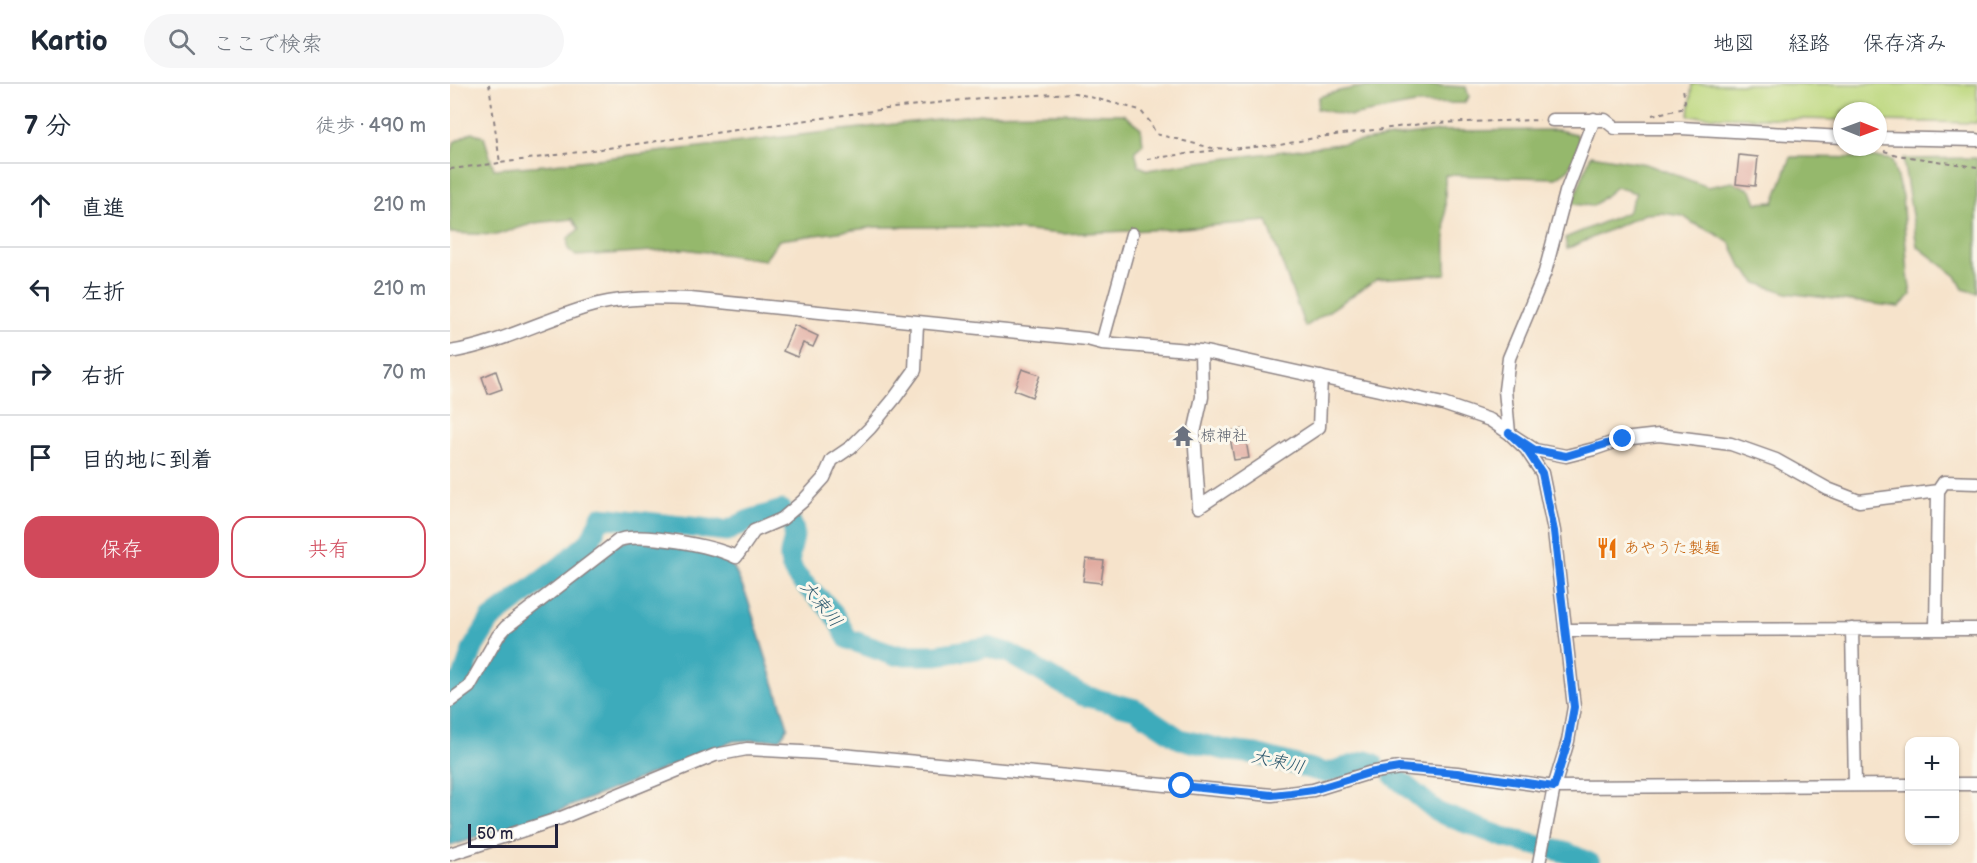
<!DOCTYPE html>
<html lang="ja">
<meta charset="utf-8">
<style>
body{margin:0;font-family:"Balsamiq Sans","Klee One",sans-serif;background:#f6f6f7;color:#1f2937}
.controls{position:absolute;right:18px;bottom:18px;display:grid;overflow:hidden;border-radius:12px;box-shadow:0 2px 4px #0004}
.controls button{width:54px;height:54px;display:grid;place-items:center;padding:0;border:0;border-bottom:2px solid #e0e1e3;background:#fff;color:#1f2937;font:30px sans-serif}
.compass{position:absolute;left:1383px;top:18px;width:54px;height:54px;border-radius:50%;background:#fff;box-shadow:0 2px 4px #0004;rotate:91deg}
.scale{position:absolute;left:18px;bottom:15px;width:90px;box-sizing:border-box;padding-left:6px;border:3px solid #22223b;border-top:0;font-size:16px;line-height:21px;white-space:nowrap;color:#22223b;-webkit-text-stroke:4px #fbf7ec;paint-order:stroke}
.stop{position:absolute;width:18px;height:18px;margin:-14px;border:4px solid #1a73e8;border-radius:50%;background:#fff}
.stop.end{background:#1a73e8;border-color:#fff;box-shadow:0 2px 6px #0008}
.list{margin:0;padding:0;list-style:none}
h2{display:flex;justify-content:space-between;align-items:center;height:78px;margin:0;padding:0 24px;font-size:26px}
h2 small{font-size:20px;font-weight:400;color:#747a83}
.list li{display:grid;grid-template-columns:39px 1fr auto;gap:18px;align-items:center;box-sizing:border-box;height:84px;padding:0 24px;border-top:2px solid #e0e1e3}
.list b{display:block;font-size:22px;white-space:nowrap}
.list em{font-size:20px;font-style:normal;color:#747a83}
.actions{display:flex;gap:12px;padding:18px 24px}
.actions a{flex:1;padding:14px 0;border:2px solid #d1495b;border-radius:18px;text-align:center;font-size:21px;color:#d1495b}
.actions .main{background:#d1495b;color:#fff}
.icon{flex:none;width:33px;height:33px;fill:none;stroke:currentColor;stroke-width:2;stroke-linecap:round;stroke-linejoin:round}
.map{position:relative;flex:none;width:1527px;height:779px;overflow:hidden}
header{display:flex;align-items:center;gap:36px;box-sizing:border-box;height:84px;padding:0 30px;background:#fff;border-bottom:2px solid #e0e1e3}
header strong{font-size:28px}
nav{display:flex;gap:33px;margin-inline-start:auto;font-size:21px}
.search{width:420px;height:54px;background:#f6f6f7;display:flex;align-items:center;gap:15px;box-sizing:border-box;padding:0 21px;border-radius:33px;color:#747a83;font-size:22px}
main{display:flex}
aside{flex:1;background:#fff}
.map>svg:first-child{display:block}
</style>
<header>
<strong>Kartio</strong>
<div class="search"><svg class="icon" aria-label="search" viewBox="0 0 24 24"><circle cx="10" cy="10" r="6"/><path d="M15 15l6 6"/></svg>ここで検索</div>
<nav><a>地図</a><a>経路</a><a>保存済み</a></nav>
</header>
<main>
<aside>
<h2>7 分<small>徒歩 · 490 m</small></h2>
<ul class="list">
<li><svg class="icon" aria-label="ahead" viewBox="0 0 24 24"><path d="M12 20V5M6 11l6-6 6 6"/></svg><div><b>直進</b></div><em>210 m</em></li>
<li><svg class="icon" aria-label="left" viewBox="0 0 24 24"><path d="M17 20v-9H6M10 6l-5 5 5 5"/></svg><div><b>左折</b></div><em>210 m</em></li>
<li><svg class="icon" aria-label="right" viewBox="0 0 24 24"><path d="M7 20v-9h11M14 6l5 5-5 5"/></svg><div><b>右折</b></div><em>70 m</em></li>
<li><svg class="icon" aria-label="arrive" viewBox="0 0 24 24"><path d="M6 21V4h12l-3 4 3 4H6"/></svg><div><b>目的地に到着</b></div></li>
</ul>
<div class="actions"><a class="main">保存</a><a>共有</a></div>
</aside>
<div class="map">
<svg width="1527" height="779" viewBox="0 0 1527 779">
<rect width="100%" height="100%" fill="#fbf7ec"/>
<filter id="ink" filterUnits="userSpaceOnUse"><feTurbulence type="fractalNoise" baseFrequency=".0167" numOctaves="2"/><feDisplacementMap in="SourceGraphic" scale="12" xChannelSelector="R" yChannelSelector="G"/><feConvolveMatrix kernelMatrix="1 2 1 2 8 2 1 2 1" color-interpolation-filters="sRGB"/></filter>
<filter id="wash" filterUnits="userSpaceOnUse"><feTurbulence type="fractalNoise" baseFrequency=".008" numOctaves="4" result="noise"/><feDisplacementMap in="SourceGraphic" scale="24" xChannelSelector="R" yChannelSelector="G"/><feGaussianBlur stdDeviation="1.35" result="paint"/><feColorMatrix in="noise" values="0 0 0 0 0 0 0 0 0 0 0 0 0 0 0 0 0 1.4 0 .05"/><feComposite in="paint" operator="in"/></filter>
<g filter="url(#wash)">
<rect width="100%" height="100%" fill="#f6e3cb"/>
<path fill="#bcd77d" stroke="#6f7c5c" stroke-width="1.5" d="M 1242,0 L 1527,0 L 1527,39 L 1428,37 L 1428,27 L 1392,27 L 1392,36 L 1239,32 Z"/>
<path fill="#95b86c" stroke="#5c6d54" stroke-width="1.5" d="M 976,1 L 1016,3 L 1019,13 L 1014,19 L 965,20 L 901,32 L 867,25 L 869,13 C 904,0 939,1 976,1 Z
M 602,29 L 673,30 L 691,44 L 693,60 L 685,67 L 689,82 L 698,86 L 733,80 L 990,47 L 1108,46 L 1126,50 L 1131,58 L 1119,85 L 1106,94 L 995,91 L 996,190 L 927,195 L 855,243 L 817,137 L 720,145 L 613,150 L 532,143 L 425,143 L 329,156 L 315,176 L 234,165 L 126,172 L 118,165 L 118,154 L 129,145 L 123,135 L 85,139 L 46,151 L 0,149 L 0,75 L 4,58 L 22,48 L 34,53 L 44,85 L 95,81 L 531,30 Z
M 1141,71 L 1196,80 L 1258,103 L 1282,98 L 1302,106 L 1307,119 L 1324,118 L 1341,73 L 1430,74 L 1442,76 L 1452,112 L 1458,190 L 1461,211 L 1449,223 L 1337,209 L 1307,199 L 1291,182 L 1281,160 L 1266,150 L 1243,139 L 1233,132 L 1211,129 L 1195,130 L 1117,165 L 1115,154 L 1178,128 L 1186,109 L 1166,103 L 1143,122 L 1122,120 Z
M 1527,74 L 1527,209 L 1513,205 L 1506,192 L 1467,162 L 1453,75 Z"/>
<path fill="#3dabbb" stroke="#30667b" stroke-width="1.5" d="M 181,455 L 268,470 L 284,484 L 297,513 L 338,643 L 330,655 L 284,657 L 88,735 L 0,762 L 0,622 L 57,550 L 166,461 Z"/>
<g fill="none" stroke-linecap="round" stroke-linejoin="round">
<path stroke="#3dabbb" stroke-width="21" d="M 0,602 L 12,596 L 23,564 L 41,535 L 110,483 L 140,457 L 151,433 L 277,447 L 299,436 L 332,426 C 359,456 331,460 343,486 C 347,496 370,514 378,523 C 386,532 392,545 398,555 L 443,571 L 486,571 L 538,563 L 559,569 L 631,611 L 685,625 L 730,655 L 779,667 L 806,670 L 876,689 L 917,677 L 923,679
M 944,692 L 989,729 L 1053,753 L 1118,769 L 1140,779"/>
</g>
<g id="blocks">
<path fill="#e1aba0" d="M 1289,71 L 1308,73 L 1305,102 L 1286,100 Z
M 344,241 L 368,252 L 363,263 L 353,259 L 347,273 L 333,267 Z
M 572,285 L 590,291 L 582,313 L 564,306 Z
M 46,287 L 52,305 L 38,310 L 32,293 Z
M 794,345 L 799,374 L 784,376 L 779,347 Z
M 636,475 L 654,477 L 651,499 L 633,497 Z"/>
</g>
</g>
<g filter="url(#ink)">
<use href="#blocks" fill-opacity="0" stroke="#8c8283" stroke-width="1.5"/>
<g fill="none" stroke-linecap="round" stroke-linejoin="round">
<defs>
<path id="minor" d="M 1144,35 L 1116,108 L 1095,188 L 1059,274 L 1055,306 L 1059,349 L 1085,366 L 1116,372 L 1144,365 L 1173,355 L 1209,351 L 1281,360 L 1326,376 L 1378,405 L 1409,417 L 1488,407 L 1494,398 L 1527,399
M 1102,36 L 1155,36 L 1165,44 L 1231,44 L 1392,53
M 1428,54 L 1527,56
M 652,259 L 682,150
M 751,267 L 752,313 L 744,349 L 749,423 L 869,343 L 871,293
M 0,268 C 51,260 98,233 148,220 C 179,213 209,214 240,215 L 637,255 L 652,259 L 751,267 L 993,320 L 1040,336 L 1059,349 L 1076,365 L 1092,389 L 1104,447 L 1124,623 L 1118,657 L 1104,703 L 1089,779
M 1402,545 L 1405,701
M 1486,545 L 1488,407
M 1116,546 L 1527,545
M 0,617 L 19,603 L 48,552 L 56,543 L 169,456 C 193,448 263,462 286,473 L 304,447 L 332,435 L 353,417 L 374,394 L 382,376 L 401,363 L 420,344 L 444,315 L 465,286 L 467,239
M 1504,700 L 1527,700
M 0,770 L 111,734 L 265,671 L 297,665 L 370,669 L 822,711 L 863,706 L 919,689 L 949,684 L 1007,689 L 1104,703 L 1460,701"/>
</defs>
<use href="#minor" stroke="#8c8283" stroke-width="15"/>
<path stroke="#8c8283" stroke-width="2" stroke-dasharray="4.5 4.5" stroke-linecap="butt" d="M 39,0 L 50,79 L 451,23 L 531,14 L 625,9 L 690,26 L 700,38 L 706,50 L 762,64 L 779,65 L 830,61 L 869,53 L 979,39 L 1090,36
M 1202,31 L 1231,25 L 1235,17 L 1233,5
M 1398,63 L 1422,65
M 1434,67 L 1447,71 L 1527,83
M 697,75 L 767,66
M 0,85 L 50,79"/>
<use href="#minor" stroke="#fff" stroke-width="12"/>
</g>
</g>
<g fill="none" stroke-linecap="round" stroke-linejoin="round" filter="url(#ink)">
<path stroke="#1a73e8" stroke-width="8" d="M 732,702 L 822,711 L 841,709 L 863,706 L 919,689 L 949,684 L 1007,689 L 1104,703 L 1118,657 L 1124,623 L 1104,447 L 1092,389 L 1076,365 L 1059,349 L 1085,366 L 1116,372 L 1173,355"/>
</g>
<defs>
<symbol id="temple-bare" viewBox="-9 -9 18 18"><path d="M0-6L5-2H3V0L6.5 2.5H4V6H1.5V3h-3V6H-4V2.5H-6.5L-3 0V-2H-5Z" fill="#6b7280" stroke="#fbf7ec" stroke-width="2.5" paint-order="stroke"/></symbol>
<symbol id="restaurant-bare" viewBox="-9 -9 18 18"><path d="M-5-6h1v4h1v-4h1v4h1v-4h1v5L-1.5 .5V6h-2V.5L-5-1ZM5-6V6H3V1.5H1.5Q1.5-4 5-6Z" fill="#e8710a" stroke="#fbf7ec" stroke-width="2.5" paint-order="stroke"/></symbol>
</defs>
<g fill-rule="evenodd">
<use href="#temple-bare" x="718" y="337" width="30" height="30"/>
<use href="#restaurant-bare" x="1142" y="449" width="30" height="30"/>
</g>
<g text-anchor="middle" dominant-baseline="central" stroke-width="6" stroke-linejoin="round" paint-order="stroke">
<g font-size="16" fill="#5b616d" stroke="#fbf7ec" text-anchor="start">
<text x="750" y="352">椋神社</text>
</g>
<g font-size="16" fill="#c56008" stroke="#fbf7ec" text-anchor="start">
<text x="1174" y="464">あやうた製麺</text>
</g>
<g font-size="18" font-style="italic" fill="#2d596e" stroke="#fbf7ec">
<text transform="translate(371 520) rotate(51)">大束川</text>
<text transform="translate(828 678) rotate(13)">大束川</text>
</g>
</g>
</svg>
<div class="controls">
<button>+</button>
<button>−</button>
</div>
<svg class="compass" viewBox="-18 -18 36 36"><path d="M0-13l5 13h-10z" fill="#e53935"/><path d="M0 13l5-13h-10z" fill="#747a83"/></svg>
<div class="scale">50 m</div>
<div class="stop" style="left:732px;top:702px"></div>
<div class="stop end" style="left:1173px;top:355px"></div>
</div>
</main>
